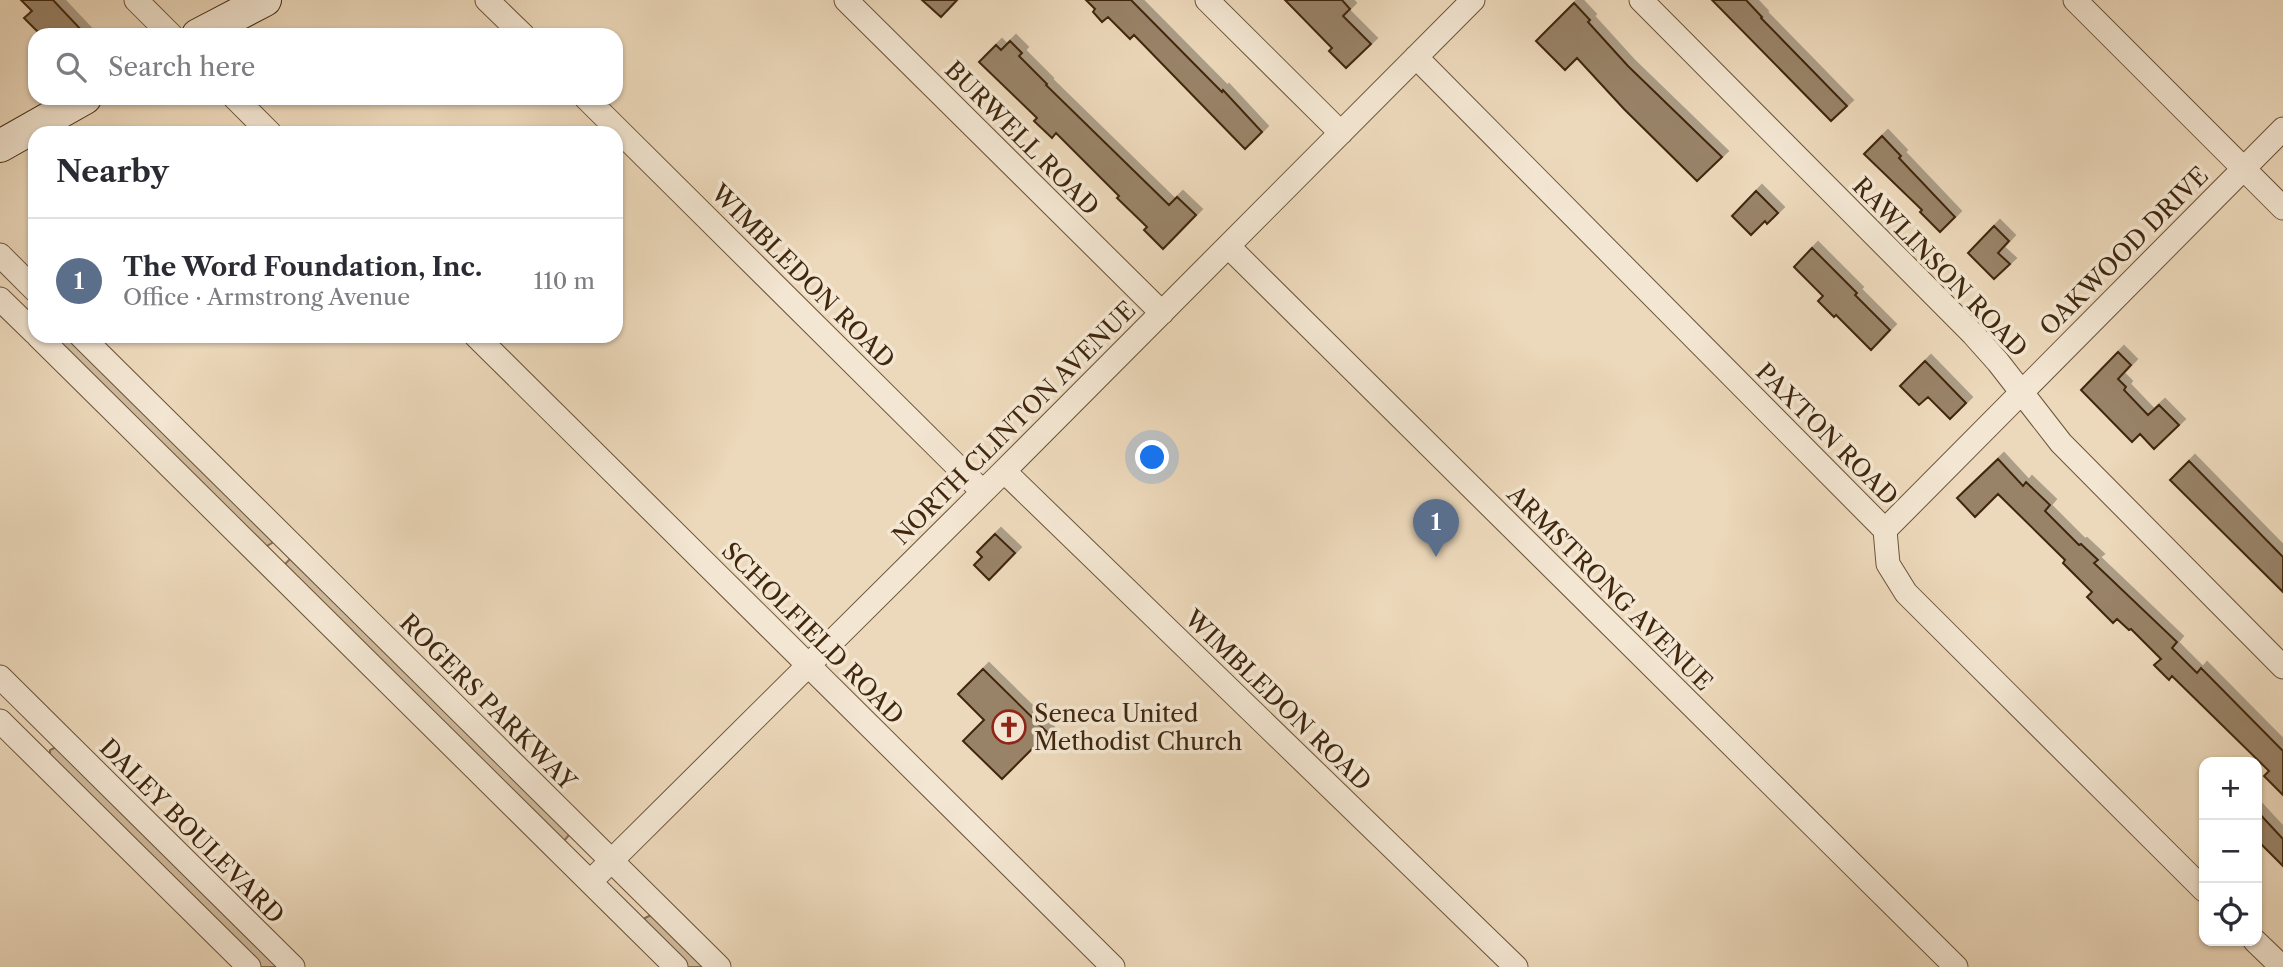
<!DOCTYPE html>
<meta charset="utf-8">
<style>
body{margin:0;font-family:"Libre Caslon Text",serif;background:#f2f2f3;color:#2b2b33}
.controls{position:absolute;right:21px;bottom:21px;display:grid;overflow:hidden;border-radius:14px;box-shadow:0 2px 5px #0004}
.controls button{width:63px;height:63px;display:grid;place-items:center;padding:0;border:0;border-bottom:2px solid #e1e1e2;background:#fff;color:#2b2b33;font:35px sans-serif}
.you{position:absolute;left:1153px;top:458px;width:24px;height:24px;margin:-18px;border:5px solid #fff;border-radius:50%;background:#1a73e8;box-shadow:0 0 0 10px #1a73e833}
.badge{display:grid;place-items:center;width:46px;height:46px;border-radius:50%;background:#0f766e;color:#fff;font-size:23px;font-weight:700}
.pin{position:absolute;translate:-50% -58px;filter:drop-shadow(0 2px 4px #0008)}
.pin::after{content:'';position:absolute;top:37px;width:24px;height:21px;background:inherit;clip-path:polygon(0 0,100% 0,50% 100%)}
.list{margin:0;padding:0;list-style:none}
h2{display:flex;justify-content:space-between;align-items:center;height:91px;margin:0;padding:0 28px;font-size:30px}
h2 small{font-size:23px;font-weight:400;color:#7c7c81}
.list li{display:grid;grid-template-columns:46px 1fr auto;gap:21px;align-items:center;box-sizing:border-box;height:126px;padding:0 28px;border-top:2px solid #e1e1e2}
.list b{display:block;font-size:26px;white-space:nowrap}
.list p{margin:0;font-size:23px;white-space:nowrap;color:#7c7c81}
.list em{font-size:23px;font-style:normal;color:#7c7c81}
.icon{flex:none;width:38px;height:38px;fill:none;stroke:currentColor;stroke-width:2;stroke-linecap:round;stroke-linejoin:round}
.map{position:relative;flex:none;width:2283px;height:967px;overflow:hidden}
.search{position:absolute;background:#fff;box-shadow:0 2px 5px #0004;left:28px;top:28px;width:595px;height:77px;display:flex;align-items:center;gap:18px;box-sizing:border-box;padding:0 24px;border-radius:21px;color:#7c7c81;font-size:26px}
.panel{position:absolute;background:#fff;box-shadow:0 2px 5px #0004;left:28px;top:126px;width:595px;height:217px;border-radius:21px}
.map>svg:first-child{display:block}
</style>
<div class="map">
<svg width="2283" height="967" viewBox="0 0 2283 967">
<defs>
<filter id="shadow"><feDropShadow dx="6" dy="-6" stdDeviation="0" flood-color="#0004"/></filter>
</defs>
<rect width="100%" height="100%" fill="#ecd8ba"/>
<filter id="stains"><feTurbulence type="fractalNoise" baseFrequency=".00286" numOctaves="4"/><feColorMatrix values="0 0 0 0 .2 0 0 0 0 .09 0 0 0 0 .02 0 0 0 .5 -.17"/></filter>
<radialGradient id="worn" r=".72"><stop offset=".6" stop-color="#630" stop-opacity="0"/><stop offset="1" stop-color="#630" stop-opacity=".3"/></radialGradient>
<path fill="#cfba9d" stroke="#887056" stroke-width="2" d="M 49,336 L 70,336 L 272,536 L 272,543 L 265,547 Z
M 291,558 L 570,834 L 563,842 L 284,565 Z
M 56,747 L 282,967 L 261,967 L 50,760 L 50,750 Z
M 651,915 L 707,967 L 687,967 L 644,922 L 645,918 Z"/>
<path fill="#998367" stroke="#40270e" stroke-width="2" filter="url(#shadow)" d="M 21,0 L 53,0 L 86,35 L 41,35 L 24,18 L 32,11 Z
M 922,0 L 957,0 L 941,17 Z
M 1086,0 L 1131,0 L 1222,92 L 1223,90 L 1262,132 L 1245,149 L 1134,35 L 1130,39 L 1108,17 L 1102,22 L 1093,12 L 1095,9 Z
M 1285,0 L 1342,0 L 1350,9 L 1343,16 L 1371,44 L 1346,68 L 1329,51 L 1332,48 Z
M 1712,0 L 1746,0 L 1762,17 L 1761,18 L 1847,106 L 1831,121 Z
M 1574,3 L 1590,20 L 1588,22 L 1628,66 L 1722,157 L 1697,181 L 1624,109 L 1577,58 L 1565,70 L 1536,41 Z
M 1010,41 L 1022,53 L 1019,56 L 1047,84 L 1046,85 L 1169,205 L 1177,197 L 1196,215 L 1163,249 L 1144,230 L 1147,227 L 1117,198 L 1119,196 L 1056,133 L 1052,138 L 1034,121 L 1037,118 L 979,62 L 996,45 L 1001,50 Z
M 1882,136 L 1901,156 L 1899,158 L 1955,217 L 1940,232 L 1920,212 L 1922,210 L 1864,154 Z
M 1756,191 L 1778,213 L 1767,224 L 1765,221 L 1751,235 L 1732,216 Z
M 1994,226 L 2009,241 L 1998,253 L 2010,264 L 1994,279 L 1968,253 Z
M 1812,248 L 1857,293 L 1855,295 L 1890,330 L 1871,350 L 1836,315 L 1834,317 L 1818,301 L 1823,296 L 1794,267 Z
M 2118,352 L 2131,365 L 2118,379 L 2126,387 L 2124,390 L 2148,415 L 2159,405 L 2179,425 L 2154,449 L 2140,434 L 2132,442 L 2081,390 Z
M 1925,361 L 1966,403 L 1950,419 L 1928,397 L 1919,405 L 1900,386 Z
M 1998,459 L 2023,486 L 2026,482 L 2050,505 L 2045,511 L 2079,545 L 2081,544 L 2098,560 L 2094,563 L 2177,642 L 2172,648 L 2197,673 L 2201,668 L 2283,751 L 2283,795 L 2264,776 L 2269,771 L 2172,676 L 2169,680 L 2154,665 L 2161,659 L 2131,629 L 2129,630 L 2117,619 L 2113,623 L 2087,597 L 2092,592 L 2063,563 L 2065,560 L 1998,494 L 1975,517 L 1957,498 Z
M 2189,461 L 2283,557 L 2283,592 L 2170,480 Z
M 995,534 L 1015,553 L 989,580 L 974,565 L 982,557 L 977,552 Z
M 983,669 L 1048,733 L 1002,779 L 963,741 L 984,720 L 958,694 Z
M 2257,811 L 2283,839 L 2283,866 L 2257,840 Z"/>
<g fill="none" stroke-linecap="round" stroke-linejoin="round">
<defs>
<path id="street" d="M 136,0 L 171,35
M 487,0 L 523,35
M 846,0 L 1162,313
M 1207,0 L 1341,133
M 1641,0 L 1973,334 L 1998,362 L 2061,443 L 2283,667
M 2075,0 L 2283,208
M 1416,57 L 1885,530 L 1888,564 L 1906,593 L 2204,890
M 235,98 L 270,133
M 586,98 L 983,492
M 1228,246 L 1956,967
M 0,255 L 35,290
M 0,299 L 35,333
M 38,336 L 676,967
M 81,336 L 719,967
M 476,336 L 1113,967
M 1004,471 L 1516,967
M 1885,530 L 2283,129
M 0,677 L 293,967
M 0,721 L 249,967
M 590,882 L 1004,471 L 1473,0
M 2255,941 L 2282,967"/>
<path id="secondary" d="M 198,35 L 265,0
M 0,146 L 85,98"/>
</defs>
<use href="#street" stroke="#6b5339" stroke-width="25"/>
<use href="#secondary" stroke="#40270e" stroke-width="34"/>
<use href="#street" stroke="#f3e6d2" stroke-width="23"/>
<use href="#secondary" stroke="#f3e6d2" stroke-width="32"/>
</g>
<defs>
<symbol id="church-ring" viewBox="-11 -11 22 22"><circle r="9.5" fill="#f3e6d2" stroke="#8f2418" stroke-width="1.5"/><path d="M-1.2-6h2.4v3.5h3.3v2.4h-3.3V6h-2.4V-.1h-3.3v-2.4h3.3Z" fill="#8f2418"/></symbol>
</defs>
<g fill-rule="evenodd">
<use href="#church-ring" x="990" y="708" width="38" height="38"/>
</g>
<g text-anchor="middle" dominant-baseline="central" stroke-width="7" stroke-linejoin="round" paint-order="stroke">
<g font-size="24" fill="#40270e" stroke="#f3e6d2">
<text transform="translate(1022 138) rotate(45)">BURWELL ROAD</text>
<text transform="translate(2124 251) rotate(-45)">OAKWOOD DRIVE</text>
<text transform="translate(1940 267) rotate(46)">RAWLINSON ROAD</text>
<text transform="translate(803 276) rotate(45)">WIMBLEDON ROAD</text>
<text transform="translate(1014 423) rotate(-45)">NORTH CLINTON AVENUE</text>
<text transform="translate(1827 434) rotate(45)">PAXTON ROAD</text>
<text transform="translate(1610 588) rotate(45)">ARMSTRONG AVENUE</text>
<text transform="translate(813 633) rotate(45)">SCHOLFIELD ROAD</text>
<text transform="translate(1278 700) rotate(44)">WIMBLEDON ROAD</text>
<text transform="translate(488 702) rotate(45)">ROGERS PARKWAY</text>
<text transform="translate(192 831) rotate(45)">DALEY BOULEVARD</text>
</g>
<g font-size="24" fill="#40270e" stroke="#f3e6d2" text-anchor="start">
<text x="1034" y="713">Seneca United<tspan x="1034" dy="28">Methodist Church</tspan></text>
</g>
</g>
<rect width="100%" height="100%" filter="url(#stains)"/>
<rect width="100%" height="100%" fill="url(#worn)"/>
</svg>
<div class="controls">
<button>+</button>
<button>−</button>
<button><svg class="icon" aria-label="locate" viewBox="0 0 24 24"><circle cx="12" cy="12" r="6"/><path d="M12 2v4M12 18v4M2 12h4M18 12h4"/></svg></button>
</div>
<div class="you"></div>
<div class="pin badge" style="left:1436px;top:557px;background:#5c6f8a">1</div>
<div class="search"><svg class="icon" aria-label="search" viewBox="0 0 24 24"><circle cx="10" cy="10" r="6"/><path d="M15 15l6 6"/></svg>Search here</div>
<section class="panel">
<h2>Nearby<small></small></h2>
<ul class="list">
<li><span class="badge" style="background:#5c6f8a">1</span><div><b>The Word Foundation, Inc.</b><p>Office · Armstrong Avenue</p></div><em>110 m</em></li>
</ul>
</section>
</div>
